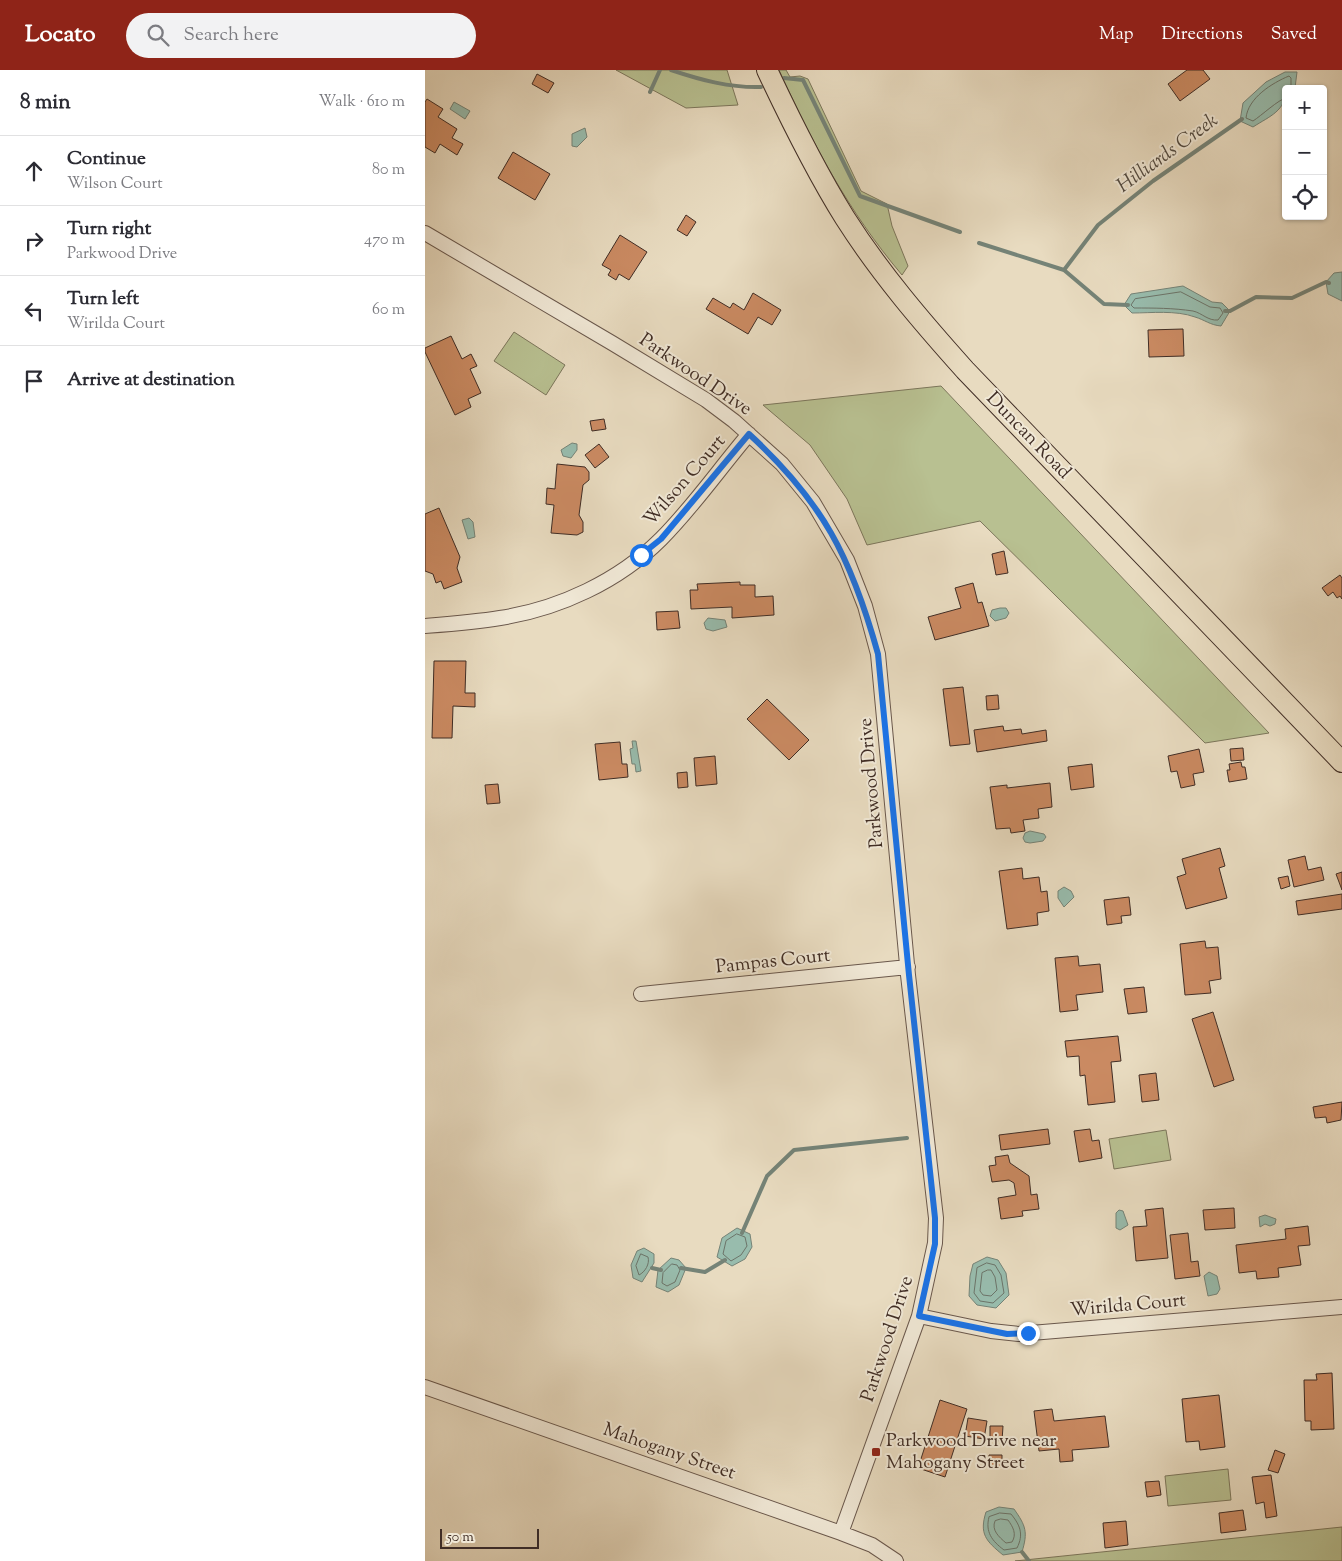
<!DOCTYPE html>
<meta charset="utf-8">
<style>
body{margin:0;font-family:"Sorts Mill Goudy",serif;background:#f2f2f3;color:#2b2b33}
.controls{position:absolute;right:15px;top:15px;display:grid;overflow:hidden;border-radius:5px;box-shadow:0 1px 4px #0004}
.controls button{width:45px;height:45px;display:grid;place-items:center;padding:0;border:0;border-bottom:1px solid #e1e1e2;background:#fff;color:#2b2b33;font:25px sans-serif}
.scale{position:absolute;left:15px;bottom:12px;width:99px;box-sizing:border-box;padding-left:5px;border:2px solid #402d25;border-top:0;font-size:14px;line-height:18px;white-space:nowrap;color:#402d25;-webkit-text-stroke:4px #f0e8d6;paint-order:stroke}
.stop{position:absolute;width:15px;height:15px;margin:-11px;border:4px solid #1a73e8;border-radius:50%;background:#fff}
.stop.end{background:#1a73e8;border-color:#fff;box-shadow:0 1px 5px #0008}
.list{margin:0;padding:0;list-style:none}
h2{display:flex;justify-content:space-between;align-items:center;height:65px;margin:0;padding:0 20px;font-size:21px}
h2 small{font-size:16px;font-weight:400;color:#7c7c81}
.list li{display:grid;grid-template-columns:32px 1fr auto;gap:15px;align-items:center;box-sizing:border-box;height:70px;padding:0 20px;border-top:1px solid #e1e1e2}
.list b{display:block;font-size:19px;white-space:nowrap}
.list p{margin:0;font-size:16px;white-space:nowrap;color:#7c7c81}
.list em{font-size:16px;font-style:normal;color:#7c7c81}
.icon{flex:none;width:28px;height:28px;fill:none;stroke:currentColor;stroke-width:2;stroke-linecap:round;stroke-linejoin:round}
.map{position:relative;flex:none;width:917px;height:1491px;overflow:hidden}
header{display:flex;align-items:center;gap:30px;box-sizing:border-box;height:70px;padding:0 25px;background:#8f2418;color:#fff}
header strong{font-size:24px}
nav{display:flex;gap:28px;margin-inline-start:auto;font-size:18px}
.search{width:350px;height:45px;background:#f2f2f3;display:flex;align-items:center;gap:12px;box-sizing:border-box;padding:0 18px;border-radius:28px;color:#7c7c81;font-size:19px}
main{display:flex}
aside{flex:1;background:#fff}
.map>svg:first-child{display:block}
</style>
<header>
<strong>Locato</strong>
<div class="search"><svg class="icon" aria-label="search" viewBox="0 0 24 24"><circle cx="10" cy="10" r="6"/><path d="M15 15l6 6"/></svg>Search here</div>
<nav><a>Map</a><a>Directions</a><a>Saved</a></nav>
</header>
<main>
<aside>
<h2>8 min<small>Walk · 610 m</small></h2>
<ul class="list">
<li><svg class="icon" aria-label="ahead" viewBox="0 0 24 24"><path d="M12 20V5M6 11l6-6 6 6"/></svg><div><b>Continue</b><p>Wilson Court</p></div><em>80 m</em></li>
<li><svg class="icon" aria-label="right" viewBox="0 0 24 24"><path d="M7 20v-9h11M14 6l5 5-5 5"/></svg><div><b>Turn right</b><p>Parkwood Drive</p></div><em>470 m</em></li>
<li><svg class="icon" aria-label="left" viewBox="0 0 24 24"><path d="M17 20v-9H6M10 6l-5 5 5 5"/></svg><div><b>Turn left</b><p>Wirilda Court</p></div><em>60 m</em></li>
<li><svg class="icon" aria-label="arrive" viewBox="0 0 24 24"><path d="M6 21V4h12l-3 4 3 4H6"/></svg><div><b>Arrive at destination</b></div></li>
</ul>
</aside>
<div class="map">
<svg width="917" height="1491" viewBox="0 0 917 1491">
<rect width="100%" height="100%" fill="#e8dbc0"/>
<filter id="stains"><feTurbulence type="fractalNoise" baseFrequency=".004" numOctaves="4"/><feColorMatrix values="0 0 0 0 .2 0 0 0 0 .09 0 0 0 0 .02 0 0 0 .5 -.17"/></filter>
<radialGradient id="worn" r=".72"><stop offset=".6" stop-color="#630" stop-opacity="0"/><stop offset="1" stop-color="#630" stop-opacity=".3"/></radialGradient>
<path fill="#b8c091" stroke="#7c765b" d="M 191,0 L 302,0 L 313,35 L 261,38 Z
M 354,0 L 361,0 L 365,7 L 375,6 L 383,9 L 436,121 L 462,134 L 467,156 L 483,196 L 477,205 C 423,141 389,76 354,0 Z
M 89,262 L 140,295 L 121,325 L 69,291 Z
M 516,316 L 844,663 L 780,673 L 555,451 L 442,475 L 422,429 L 385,375 L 338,335 Z
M 741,1060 L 746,1090 L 689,1099 L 684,1069 Z
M 803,1399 L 806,1430 L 743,1436 L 740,1406 Z
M 917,1457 L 917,1491 L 590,1491 Z"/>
<path fill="#98bcad" stroke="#758377" d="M 860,2 L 872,2 L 870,18 L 861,19 C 861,41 845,46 828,57 L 815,51 L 818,33 L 841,12 Z
M 29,32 L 45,41 L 40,49 L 25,39 Z
M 160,58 L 162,67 L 152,77 L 147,76 L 147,64 Z
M 917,202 L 917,231 L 903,224 L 901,212 L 909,203 Z
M 758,216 L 787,232 L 797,233 L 805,241 L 796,256 C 785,255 780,250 770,247 C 751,240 726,243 707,243 L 699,235 L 706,224 Z
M 147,373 L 152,374 L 152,380 L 146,388 L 138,386 L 136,380 Z
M 44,448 L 48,452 L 50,467 L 43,469 L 37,450 Z
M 575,538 L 581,538 L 584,543 L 581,548 L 570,551 L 565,546 L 567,540 Z
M 283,548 L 300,550 L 302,557 L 288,561 L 281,559 L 279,553 Z
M 207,671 L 211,671 L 216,701 L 211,702 L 210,694 L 207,694 L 205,679 L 208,678 Z
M 605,761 L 619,764 L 621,767 L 618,771 L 605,773 L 600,772 L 598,768 L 600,763 Z
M 639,817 L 646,821 L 649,827 L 639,837 L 633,828 L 633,821 Z
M 694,1140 L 698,1141 L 703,1155 L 695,1160 L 691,1158 L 691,1143 Z
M 840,1145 L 851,1149 L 850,1154 L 845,1156 L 840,1154 L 835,1157 L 834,1147 Z
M 312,1158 L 325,1164 L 327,1177 L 320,1189 L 307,1196 L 292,1187 L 297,1168 Z
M 219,1178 L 229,1184 L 229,1193 L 217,1212 L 208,1208 L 206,1195 L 212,1181 Z
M 562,1187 L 573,1190 L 581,1203 L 584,1225 L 571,1238 L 552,1235 L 544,1226 L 545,1206 L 548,1194 Z
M 246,1188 L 254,1190 L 261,1198 L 254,1215 L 243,1222 L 231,1217 L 233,1200 Z
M 784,1202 L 792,1206 L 795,1219 L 792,1224 L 783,1226 L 779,1206 Z
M 574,1437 L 589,1439 C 601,1456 603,1462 597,1482 L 578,1485 C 561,1471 554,1464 561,1442 Z"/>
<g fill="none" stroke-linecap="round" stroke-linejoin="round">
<path stroke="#6c7469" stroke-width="1" d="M 861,28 C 854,29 836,46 828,51 L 821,48 C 823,28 847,13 864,6 L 866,8 L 866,19
M 756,222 L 785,237 L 795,238 L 798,243 L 793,250 C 783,251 777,243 768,241 C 748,238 729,238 709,238 L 706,235 L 710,229 Z
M 312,1164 L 320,1167 L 322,1176 L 316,1185 L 306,1191 L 298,1184 L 301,1171 Z
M 216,1184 L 223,1187 C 225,1194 220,1202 214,1205 L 211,1196 Z
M 562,1193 L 570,1195 L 576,1205 L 579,1223 L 568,1233 L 555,1231 L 549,1223 L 552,1198 Z
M 247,1194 L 252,1195 L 255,1200 L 250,1212 L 242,1216 L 237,1213 L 238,1203 Z
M 563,1200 L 566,1200 L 570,1207 L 572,1220 L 566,1226 L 558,1225 L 555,1221 L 557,1203 Z
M 575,1443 L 586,1444 C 595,1455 599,1464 592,1478 L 579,1480 C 567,1471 560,1462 564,1447 Z
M 576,1449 L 583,1450 C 588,1457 592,1464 587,1472 L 581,1473 C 574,1467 566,1460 570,1451 Z"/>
<path stroke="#758377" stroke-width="4" d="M 246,0 C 276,10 305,18 336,17
M 359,8 L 378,10 L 435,126 L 535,162
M 225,22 L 235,0
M 554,173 L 639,200 L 679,234 L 703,235
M 639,200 L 673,155 L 728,111 L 817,49
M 800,241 L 805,241 L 831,227 L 867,228 L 901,212 L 904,213
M 317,1163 L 342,1106 L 369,1080 L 482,1068
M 227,1198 L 236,1200
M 256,1198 L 280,1202 L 300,1190
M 597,1482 L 604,1491"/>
</g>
<path fill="#ca8a62" stroke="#402d25" d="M 762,0 L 778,0 L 785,9 L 755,31 L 743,14 Z
M 112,4 L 129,13 L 123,23 L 107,14 Z
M 2,29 L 18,39 L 13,47 L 32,59 L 27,68 L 38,74 L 32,85 L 15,74 L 10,83 L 0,77 L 0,32 Z
M 88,82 L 125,104 L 110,130 L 73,108 Z
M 261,145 L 271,152 L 262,166 L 252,160 Z
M 195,165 L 222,182 L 204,210 L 194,204 L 191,210 L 183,205 L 186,200 L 177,195 Z
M 328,223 L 356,240 L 347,255 L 333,247 L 323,264 L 281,239 L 288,228 L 305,238 L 308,233 L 319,240 Z
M 758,259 L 759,286 L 724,287 L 723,260 Z
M 26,266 L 37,289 L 46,284 L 52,296 L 45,299 L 56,323 L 43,329 L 46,337 L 30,345 L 0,282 L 0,278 Z
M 179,349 L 181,359 L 167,361 L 165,351 Z
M 174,374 L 184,387 L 170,398 L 160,385 Z
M 132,394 L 160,397 L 164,402 L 164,410 L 158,415 L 154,445 L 158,452 L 158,462 L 152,465 L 126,463 L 129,435 L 121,434 L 122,418 L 130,419 Z
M 14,438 L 35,487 L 32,498 L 37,512 L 19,519 L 16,511 L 11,513 L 8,504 L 0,501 L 0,444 Z
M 579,481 L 583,503 L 571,505 L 567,484 Z
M 915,505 L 917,508 L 917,529 L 915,526 L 912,528 L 908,522 L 903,526 L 897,518 Z
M 315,512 L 315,515 L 330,515 L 330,527 L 348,526 L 349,545 L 307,548 L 307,537 L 266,539 L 265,520 L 273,520 L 272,514 Z
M 548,513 L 553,533 L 557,532 L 564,556 L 510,570 L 503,547 L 536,538 L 530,518 Z
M 253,541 L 255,558 L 232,560 L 231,542 Z
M 9,591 L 41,591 L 40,623 L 50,623 L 50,637 L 28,636 L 27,668 L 7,668 Z
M 538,617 L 545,674 L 525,676 L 518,619 Z
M 573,625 L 574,639 L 562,640 L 561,626 Z
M 342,629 L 384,670 L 364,690 L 322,649 Z
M 578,656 L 579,661 L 596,659 L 597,664 L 621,660 L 622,671 L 552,682 L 549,660 Z
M 195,672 L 197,694 L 202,694 L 203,707 L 174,710 L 170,674 Z
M 818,678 L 819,690 L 806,691 L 805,679 Z
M 774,679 L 779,702 L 768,704 L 770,715 L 756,718 L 752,701 L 746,702 L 743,686 Z
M 290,686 L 292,714 L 271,716 L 269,688 Z
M 816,692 L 817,697 L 820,697 L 822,709 L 804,712 L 802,700 L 805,700 L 804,694 Z
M 667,694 L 669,717 L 646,720 L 643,697 Z
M 262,702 L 263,717 L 253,718 L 252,703 Z
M 625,713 L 627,737 L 613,739 L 614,748 L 598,750 L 600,761 L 586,763 L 585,758 L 571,759 L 565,717 L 582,715 L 582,718 Z
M 73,714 L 75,733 L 62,734 L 60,715 Z
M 795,778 L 800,796 L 794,798 L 802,828 L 761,839 L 752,807 L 761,804 L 757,789 Z
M 880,786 L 883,800 L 896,797 L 899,810 L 869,817 L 863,790 Z
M 597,798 L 598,809 L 614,807 L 616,822 L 622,821 L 624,841 L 612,843 L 613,855 L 582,859 L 574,801 Z
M 917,802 L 917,820 L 911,804 Z
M 863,806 L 865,816 L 856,819 L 853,808 Z
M 917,824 L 917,839 L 873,845 L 871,831 Z
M 704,827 L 706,845 L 696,846 L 697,853 L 682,855 L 679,830 Z
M 780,871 L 781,878 L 793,877 L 796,909 L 784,911 L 786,923 L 760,925 L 755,874 Z
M 653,886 L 654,896 L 675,894 L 678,922 L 651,925 L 653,940 L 635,942 L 630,888 Z
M 719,917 L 722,942 L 703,944 L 699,919 Z
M 788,942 L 809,1010 L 789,1017 L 767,949 Z
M 693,966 L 696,991 L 686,992 L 690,1032 L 663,1035 L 660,1005 L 655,1006 L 654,986 L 642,987 L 640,971 Z
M 731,1003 L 734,1030 L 717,1032 L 714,1005 Z
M 917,1032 L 916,1050 L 902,1053 L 901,1047 L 890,1048 L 888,1037 Z
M 623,1059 L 625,1074 L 576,1080 L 574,1065 Z
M 665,1059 L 667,1071 L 674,1070 L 677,1088 L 654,1092 L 649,1061 Z
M 583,1085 L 585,1093 L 604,1106 L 606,1125 L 612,1124 L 614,1139 L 597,1141 L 598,1146 L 576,1149 L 573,1128 L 591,1125 L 589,1113 L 584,1110 L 567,1112 L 564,1096 L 571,1095 L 570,1087 Z
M 738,1138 L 743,1188 L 711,1191 L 708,1157 L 722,1156 L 720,1140 Z
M 809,1138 L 810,1158 L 780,1160 L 778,1140 Z
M 883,1156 L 885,1175 L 873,1176 L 876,1195 L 853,1198 L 854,1207 L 832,1209 L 831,1201 L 814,1203 L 811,1175 L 861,1169 L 860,1159 Z
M 763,1163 L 766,1192 L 773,1191 L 775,1206 L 750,1209 L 745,1165 Z
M 907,1303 L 909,1359 L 886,1360 L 886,1351 L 880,1351 L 879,1310 L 892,1310 L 891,1304 Z
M 794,1325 L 800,1377 L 775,1380 L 774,1371 L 761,1372 L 757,1329 Z
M 515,1330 L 542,1339 L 520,1407 L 493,1398 Z
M 627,1339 L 629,1351 L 680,1346 L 684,1377 L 647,1380 L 648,1391 L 635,1392 L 634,1379 L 614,1381 L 609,1341 Z
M 543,1348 L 562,1351 L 559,1369 L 540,1366 Z
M 565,1356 L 578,1356 L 577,1371 L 565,1370 Z
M 850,1380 L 860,1384 L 853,1403 L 843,1400 Z
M 564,1385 L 577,1385 L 577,1397 L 564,1397 Z
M 846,1405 L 852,1446 L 841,1448 L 839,1432 L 831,1434 L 827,1407 Z
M 734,1411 L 736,1425 L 722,1427 L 720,1412 Z
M 818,1440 L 821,1460 L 796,1463 L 794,1443 Z
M 701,1451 L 703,1475 L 680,1478 L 678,1453 Z"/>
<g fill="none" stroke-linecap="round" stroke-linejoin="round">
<defs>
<path id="minor" d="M 0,163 L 187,273 L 281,330 L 309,351 L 357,394 L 388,432 L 422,490 L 440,536 L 453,584 L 483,905 L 511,1148 L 510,1173 L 494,1246 L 416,1463
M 0,556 C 25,554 51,552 75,548 C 134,539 194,511 236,469 C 268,437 295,398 324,364
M 216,924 L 483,897
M 494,1246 L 566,1261 L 594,1264 L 917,1237
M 0,1317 L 416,1463 L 447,1475 L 471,1491"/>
<path id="highway" d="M 342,0 C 366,51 390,100 420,148 C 455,203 497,252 540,300 L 917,692"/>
</defs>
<use href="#minor" stroke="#6a584c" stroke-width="16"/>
<use href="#highway" stroke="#402d25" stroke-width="22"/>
<use href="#minor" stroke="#f0e8d6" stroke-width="14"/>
<use href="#highway" stroke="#e8dbc0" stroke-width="20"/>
</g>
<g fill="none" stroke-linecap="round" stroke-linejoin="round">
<path stroke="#1a73e8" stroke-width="6" d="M 216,485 L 236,469 L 324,364 C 398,432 426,487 453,584 L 484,905 L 510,1148 L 510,1174 L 494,1246 L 582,1264 L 603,1263"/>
</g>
<rect fill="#8f2418" stroke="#f0e8d6" stroke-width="2" x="446" y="1377" width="10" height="10" rx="2.5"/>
<g text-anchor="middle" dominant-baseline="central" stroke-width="4" stroke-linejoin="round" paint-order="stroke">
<g font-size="19" fill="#402d25" stroke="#f0e8d6">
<text transform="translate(270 305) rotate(34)">Parkwood Drive</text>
<text transform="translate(603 366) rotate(46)">Duncan Road</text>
<text transform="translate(260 411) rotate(-49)">Wilson Court</text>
<text transform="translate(447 713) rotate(-95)">Parkwood Drive</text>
<text transform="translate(348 892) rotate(-6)">Pampas Court</text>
<text transform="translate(703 1236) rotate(-5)">Wirilda Court</text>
<text transform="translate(463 1269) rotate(-72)">Parkwood Drive</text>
<text transform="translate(244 1382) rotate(19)">Mahogany Street</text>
</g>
<g font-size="19" fill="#402d25" stroke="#f0e8d6" text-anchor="start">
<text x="461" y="1371">Parkwood Drive near<tspan x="461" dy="22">Mahogany Street</tspan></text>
</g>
<g font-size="20" font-style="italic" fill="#524a40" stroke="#f0e8d6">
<text transform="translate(743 84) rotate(-36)">Hilliards Creek</text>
</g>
</g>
<rect width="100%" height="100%" filter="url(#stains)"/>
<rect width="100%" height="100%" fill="url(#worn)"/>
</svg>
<div class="controls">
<button>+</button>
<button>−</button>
<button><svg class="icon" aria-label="locate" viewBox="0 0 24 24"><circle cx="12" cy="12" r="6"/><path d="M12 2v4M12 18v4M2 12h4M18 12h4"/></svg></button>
</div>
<div class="scale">50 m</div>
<div class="stop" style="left:216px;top:485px"></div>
<div class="stop end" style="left:603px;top:1263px"></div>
</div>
</main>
